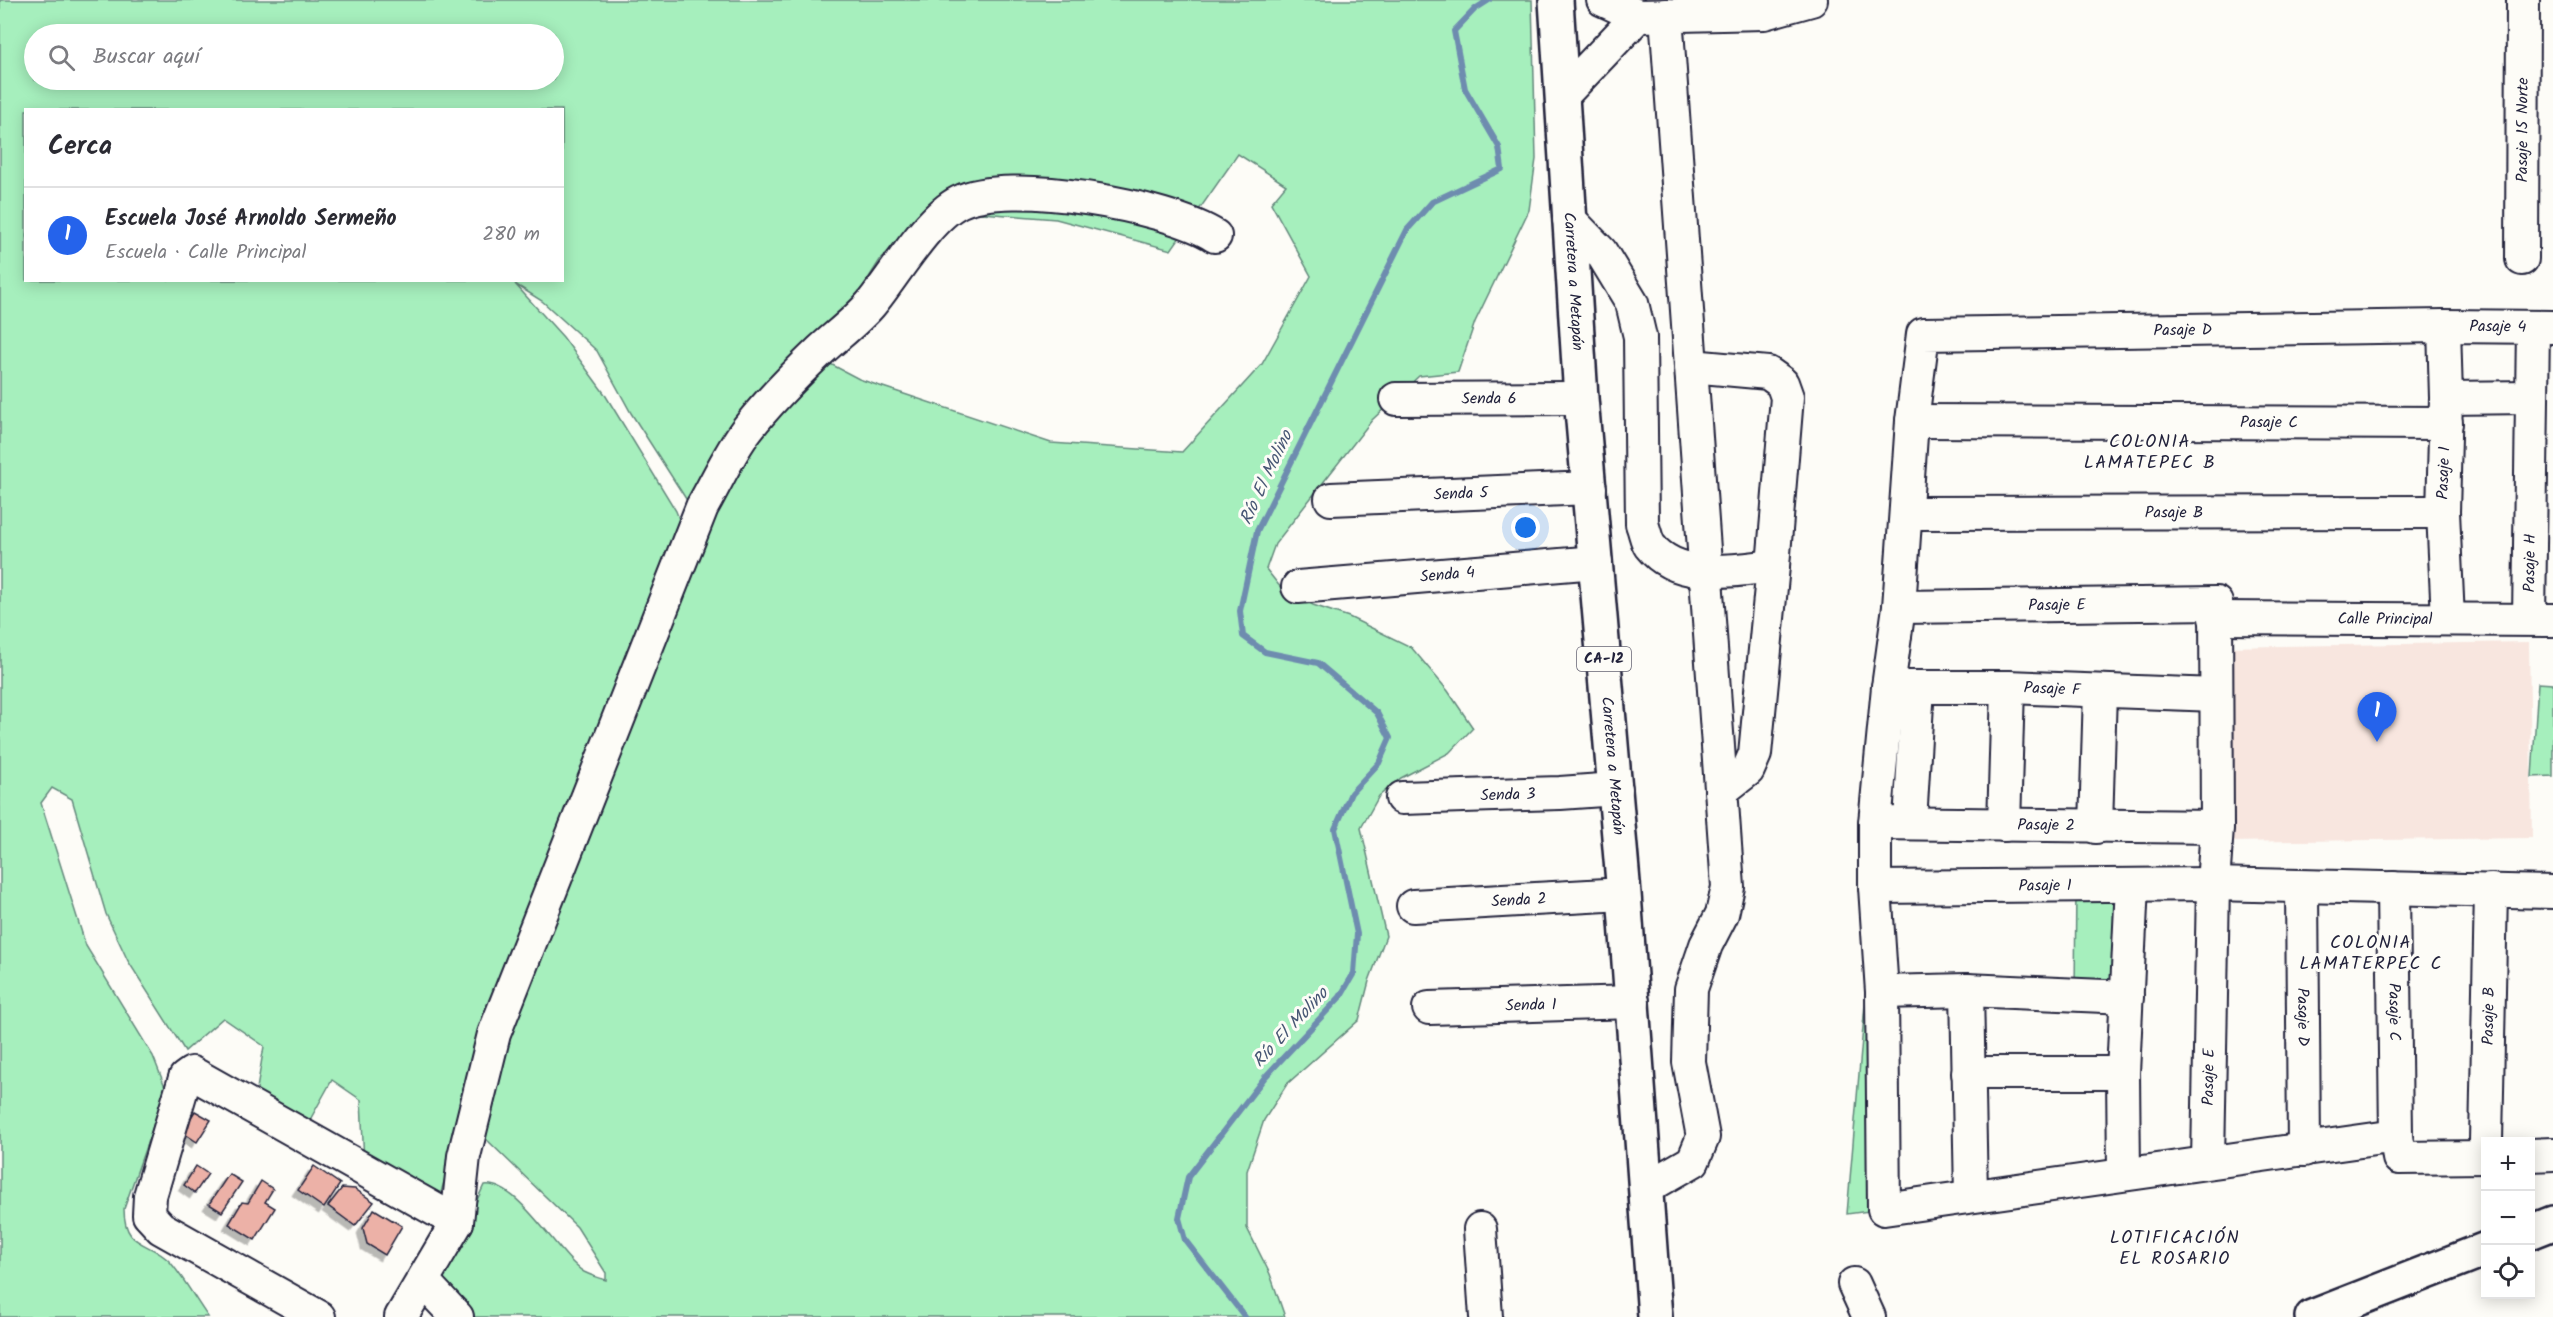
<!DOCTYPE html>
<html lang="es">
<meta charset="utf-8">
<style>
body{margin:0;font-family:Kalam,sans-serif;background:#f2f2f3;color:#2b2b33}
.controls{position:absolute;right:18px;bottom:18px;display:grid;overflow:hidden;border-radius:0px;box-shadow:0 3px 15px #0003}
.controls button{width:54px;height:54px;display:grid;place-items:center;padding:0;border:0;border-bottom:2px solid #e1e1e2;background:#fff;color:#2b2b33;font:30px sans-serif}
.you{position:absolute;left:1526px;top:528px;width:21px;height:21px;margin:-15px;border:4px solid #fff;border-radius:50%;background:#1a73e8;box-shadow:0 0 0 9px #1a73e833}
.badge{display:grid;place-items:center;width:39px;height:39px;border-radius:50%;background:#2563eb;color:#fff;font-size:20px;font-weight:700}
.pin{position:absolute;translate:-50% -50px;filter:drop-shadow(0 2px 3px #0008)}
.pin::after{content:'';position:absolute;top:32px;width:21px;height:18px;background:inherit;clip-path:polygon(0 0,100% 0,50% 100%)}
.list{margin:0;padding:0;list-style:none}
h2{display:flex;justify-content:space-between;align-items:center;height:78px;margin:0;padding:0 24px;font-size:26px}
h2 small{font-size:20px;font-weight:400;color:#7c7c81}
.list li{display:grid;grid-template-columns:39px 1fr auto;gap:18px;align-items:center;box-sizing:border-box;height:96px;padding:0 24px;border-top:2px solid #e1e1e2}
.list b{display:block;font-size:22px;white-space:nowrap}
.list p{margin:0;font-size:20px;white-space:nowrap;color:#7c7c81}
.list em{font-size:20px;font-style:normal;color:#7c7c81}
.icon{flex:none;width:33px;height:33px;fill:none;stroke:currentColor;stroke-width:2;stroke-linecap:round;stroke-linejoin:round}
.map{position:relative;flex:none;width:2553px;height:1317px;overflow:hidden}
.search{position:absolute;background:#fff;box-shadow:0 3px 15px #0003;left:24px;top:24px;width:540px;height:66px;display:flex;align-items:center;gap:15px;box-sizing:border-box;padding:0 21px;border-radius:33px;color:#7c7c81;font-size:22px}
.panel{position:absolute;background:#fff;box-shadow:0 3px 15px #0003;left:24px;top:108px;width:540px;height:174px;border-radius:0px}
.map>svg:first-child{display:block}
</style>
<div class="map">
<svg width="2553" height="1317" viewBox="0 0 2553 1317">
<defs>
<filter id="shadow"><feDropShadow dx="-5.5" dy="5.5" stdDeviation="0" flood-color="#0004"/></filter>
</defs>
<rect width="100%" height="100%" fill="#fdfcf7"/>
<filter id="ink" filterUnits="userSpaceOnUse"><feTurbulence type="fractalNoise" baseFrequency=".0167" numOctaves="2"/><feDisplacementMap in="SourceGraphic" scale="12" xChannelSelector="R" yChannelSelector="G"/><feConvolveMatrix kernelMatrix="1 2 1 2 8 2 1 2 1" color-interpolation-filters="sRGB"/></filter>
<g filter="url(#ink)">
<path fill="#f8e6df" d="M 2529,642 L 2532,838 L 2226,842 L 2223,647 Z"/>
<path fill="#a6efbd" stroke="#64887c" stroke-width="1.5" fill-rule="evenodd" d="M 0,0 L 1532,0 L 1536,159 L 1529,210 L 1475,322 L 1458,372 L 1419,376 L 1372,420 L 1275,544 L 1266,569 L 1281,588 L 1313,605 L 1349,617 L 1411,647 L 1448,691 L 1473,728 L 1449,753 L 1401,778 L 1379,796 L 1361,828 L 1386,936 L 1369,981 L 1359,1020 L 1287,1084 L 1264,1120 L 1247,1171 L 1247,1228 L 1270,1274 L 1285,1317 L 466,1317 L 437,1287 L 484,1185 C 518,1180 558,1256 584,1272 C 590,1275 599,1278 606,1280 L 606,1273 L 577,1227 L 484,1137 L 510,1008 L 740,454 L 823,360 L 859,379 L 1051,443 L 1182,452 L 1262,364 L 1311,276 L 1271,203 L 1286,185 L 1238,154 L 1171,250 L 1056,219 L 982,213 L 929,218 L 903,235 L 880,260 L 852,304 L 693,505 L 686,499 L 631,413 L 597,351 L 542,301 L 515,284 L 563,337 L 604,393 L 676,511 L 682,527 L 496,988 L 439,1200 L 364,1162 L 361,1100 L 332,1080 L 306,1127 L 256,1095 L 264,1046 L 223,1018 L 185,1051 L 128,961 L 106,914 L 72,799 L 52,788 L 41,803 L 86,946 L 153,1056 L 166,1089 L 124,1209 C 124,1249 149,1240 170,1262 C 184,1278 195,1299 208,1317 L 0,1317 ZM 34,34 L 554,34 L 554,80 L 34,80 ZM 26,110 L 562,110 L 562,280 L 26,280 Z
M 2538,683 L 2553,684 L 2553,776 L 2532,777 Z
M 2132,885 L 2127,997 L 2075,995 L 2076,886 Z
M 1875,887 L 1884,1209 L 1847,1214 Z"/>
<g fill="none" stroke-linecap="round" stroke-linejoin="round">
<path stroke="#6e8caf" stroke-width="6" d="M 1245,1317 L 1185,1240 L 1179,1218 L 1188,1177 L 1265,1077 L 1340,997 L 1354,973 L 1357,934 L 1335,829 L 1351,793 L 1379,763 L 1390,738 L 1377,713 L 1318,663 L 1265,652 L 1243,636 L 1240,611 L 1257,531 L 1407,230 L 1432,202 L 1502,169 L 1499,147 L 1465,89 L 1454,31 L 1475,9 L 1489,0"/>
</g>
<path fill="#ecb1a7" stroke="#22223b" stroke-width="1.5" filter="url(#shadow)" d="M 195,1111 L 211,1120 L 197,1142 L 182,1132 Z
M 196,1166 L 208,1174 L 195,1193 L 184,1185 Z
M 314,1166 L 340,1184 L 324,1208 L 298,1190 Z
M 229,1174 L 242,1182 L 222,1212 L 209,1204 Z
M 261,1181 L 273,1189 L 265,1202 L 275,1208 L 255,1240 L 229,1224 L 242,1202 L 248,1203 Z
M 342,1188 L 355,1189 L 374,1202 L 355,1226 L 328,1206 Z
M 374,1209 L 402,1226 L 385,1255 L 367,1244 L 363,1228 Z"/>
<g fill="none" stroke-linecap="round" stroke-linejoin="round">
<defs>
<g id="minor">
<path d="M 1603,0 L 1638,16 L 1764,13 L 1811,0"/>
<path d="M 1562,96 L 1638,16"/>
<path d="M 1569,219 L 1601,252 L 1632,303 L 1640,337 L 1642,524 C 1645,531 1646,540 1650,546 C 1678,582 1735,570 1773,566"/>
<path id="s1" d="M 2522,259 L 2523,0"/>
<path d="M 2444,326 L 2446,398 L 2443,512 L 2448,619"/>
<path d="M 1691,366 L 1768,373 L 1782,383 L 1787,397 L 1773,566 L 1755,754 L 1748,770 L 1721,791"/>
<path d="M 2446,398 L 2532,397"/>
<path id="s2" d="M 1396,399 L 1581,398"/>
<path id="s3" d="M 1912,421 L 2446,423"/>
<path id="s4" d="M 1331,499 L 1590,488"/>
<path id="s5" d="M 1907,513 L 2443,512"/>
<path id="s6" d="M 1298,587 L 1596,562"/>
<path id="s7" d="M 1899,607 L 2216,603 L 2217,827 L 2213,884 L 2208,1162"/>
<path id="s8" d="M 2215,618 L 2553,620"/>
<path id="s9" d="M 2529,619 L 2533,327"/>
<path id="s10" d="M 1888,687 L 2008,687 L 2216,695"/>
<path id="s11" d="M 1402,798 L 1560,793 L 1616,789"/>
<path d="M 1910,822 L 1918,687"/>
<path id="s12" d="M 1875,823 L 2217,827"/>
<path d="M 2004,825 L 2008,687"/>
<path d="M 2096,827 L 2100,691"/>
<path id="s13" d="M 1875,887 L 2213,884 L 2553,892"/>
<path id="s14" d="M 2302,887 L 2304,1150"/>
<path id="s15" d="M 2393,888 L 2396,1136"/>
<path id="s16" d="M 1413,906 L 1624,894"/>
<path d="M 1967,990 L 1971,1196"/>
<path d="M 1882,992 L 1967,990 L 2127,997"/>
<path id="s17" d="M 1429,1008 L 1633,1002"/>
<path d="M 1968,1073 L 2123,1073"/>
<path id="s18" d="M 2486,1142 L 2491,890"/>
<path d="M 2530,1155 L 2553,1154"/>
<path id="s19" d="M 2486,1157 L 2399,1158 L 2396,1136 L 1884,1209 L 1882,992 L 1875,887 L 1875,823 L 1888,687 L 1899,607 L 1912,421 L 1923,334 L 2444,326 L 2553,327"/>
<path d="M 2124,1174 L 2123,1073 L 2132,885"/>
<path d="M 1646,1188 L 1693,1161 L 1703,1137 L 1689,1062 L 1691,989 L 1706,945 L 1722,914 L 1728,887 L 1666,15"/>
<path d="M 1480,1229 L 1486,1317"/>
<path d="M 423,1281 L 457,1317"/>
<path d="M 1854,1284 L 1869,1317"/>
<path d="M 319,1317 L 161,1228 L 149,1215 L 150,1196 L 185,1078 L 192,1073 L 457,1222"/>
<path d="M 401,1317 L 457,1222 L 464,1156 L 494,1034 L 702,507 C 717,481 730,451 748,428 C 769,401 795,375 820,351 C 836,336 855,322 870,305 C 893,278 927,218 959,202 C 1009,177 1168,206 1215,236"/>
</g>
<g id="major">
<path id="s20" d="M 1556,0 L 1581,398 L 1624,894 L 1655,1317"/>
<path d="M 2530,1232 L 2553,1223"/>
<path d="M 2312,1317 L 2486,1249"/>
</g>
</defs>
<use href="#minor" stroke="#22223b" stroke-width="36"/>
<use href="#major" stroke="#22223b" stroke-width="38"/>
<use href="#minor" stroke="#fdfcf7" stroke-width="32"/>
<use href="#major" stroke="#fdfcf7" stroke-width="33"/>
</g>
</g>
<g text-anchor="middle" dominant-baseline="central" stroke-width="6" stroke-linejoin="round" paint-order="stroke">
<rect fill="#fdfcf7" stroke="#646373" stroke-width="1.5" x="1577" y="647" width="54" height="24" rx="4.5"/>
<g font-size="15" font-weight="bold" fill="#22223b">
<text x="1604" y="659">CA-12</text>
</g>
<g font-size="16" fill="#22223b" stroke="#fdfcf7">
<text stroke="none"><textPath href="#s1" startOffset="129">Pasaje 15 Norte</textPath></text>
<text stroke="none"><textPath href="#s20" startOffset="282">Carretera a Metapán</textPath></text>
<text stroke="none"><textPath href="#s19" startOffset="2079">Pasaje 4</textPath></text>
<text stroke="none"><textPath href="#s19" startOffset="1764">Pasaje D</textPath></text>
<text stroke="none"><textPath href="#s2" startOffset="93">Senda 6</textPath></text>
<text stroke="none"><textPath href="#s3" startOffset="357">Pasaje C</textPath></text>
<text transform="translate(2444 473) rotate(-88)">Pasaje 1</text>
<text stroke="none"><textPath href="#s4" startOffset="130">Senda 5</textPath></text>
<text stroke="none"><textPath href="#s5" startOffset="267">Pasaje B</textPath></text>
<text stroke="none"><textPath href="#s9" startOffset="56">Pasaje H</textPath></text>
<text stroke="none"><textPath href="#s6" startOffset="150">Senda 4</textPath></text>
<text stroke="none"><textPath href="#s7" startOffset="158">Pasaje E</textPath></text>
<text stroke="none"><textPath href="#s8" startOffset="170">Calle Principal</textPath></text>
<text stroke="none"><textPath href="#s10" startOffset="164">Pasaje F</textPath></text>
<text stroke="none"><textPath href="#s20" startOffset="768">Carretera a Metapán</textPath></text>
<text stroke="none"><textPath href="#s11" startOffset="106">Senda 3</textPath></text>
<text stroke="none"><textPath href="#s12" startOffset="171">Pasaje 2</textPath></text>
<text stroke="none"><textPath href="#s13" startOffset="170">Pasaje 1</textPath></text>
<text stroke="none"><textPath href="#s16" startOffset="106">Senda 2</textPath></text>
<text stroke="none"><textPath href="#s17" startOffset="102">Senda 1</textPath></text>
<text stroke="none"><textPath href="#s15" startOffset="124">Pasaje C</textPath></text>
<text stroke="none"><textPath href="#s18" startOffset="126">Pasaje B</textPath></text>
<text stroke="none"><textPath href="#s14" startOffset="130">Pasaje D</textPath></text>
<text transform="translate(2209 1077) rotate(-89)">Pasaje E</text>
</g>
<g font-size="18" letter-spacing="1.5" fill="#22223b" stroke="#fdfcf7">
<text x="2150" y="442">COLONIA<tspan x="2150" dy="21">LAMATEPEC B</tspan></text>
<text x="2371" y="943">COLONIA<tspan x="2371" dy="21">LAMATERPEC C</tspan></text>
<text x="2175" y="1238">LOTIFICACIÓN<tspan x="2175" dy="21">EL ROSARIO</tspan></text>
</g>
<g font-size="18" font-style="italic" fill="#485775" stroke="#fdfcf7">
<text transform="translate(1267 478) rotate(-65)">Río El Molino</text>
<text transform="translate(1291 1028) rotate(-47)">Río El Molino</text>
</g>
</g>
</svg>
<div class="controls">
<button>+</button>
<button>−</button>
<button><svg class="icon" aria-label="locate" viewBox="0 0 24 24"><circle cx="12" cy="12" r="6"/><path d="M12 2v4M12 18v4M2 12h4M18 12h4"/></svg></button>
</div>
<div class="you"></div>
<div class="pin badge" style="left:2377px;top:742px">1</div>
<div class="search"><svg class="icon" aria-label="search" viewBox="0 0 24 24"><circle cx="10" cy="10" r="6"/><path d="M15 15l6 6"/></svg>Buscar aquí</div>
<section class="panel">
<h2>Cerca<small></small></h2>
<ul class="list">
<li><span class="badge">1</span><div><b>Escuela José Arnoldo Sermeño</b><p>Escuela · Calle Principal</p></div><em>280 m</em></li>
</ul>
</section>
</div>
